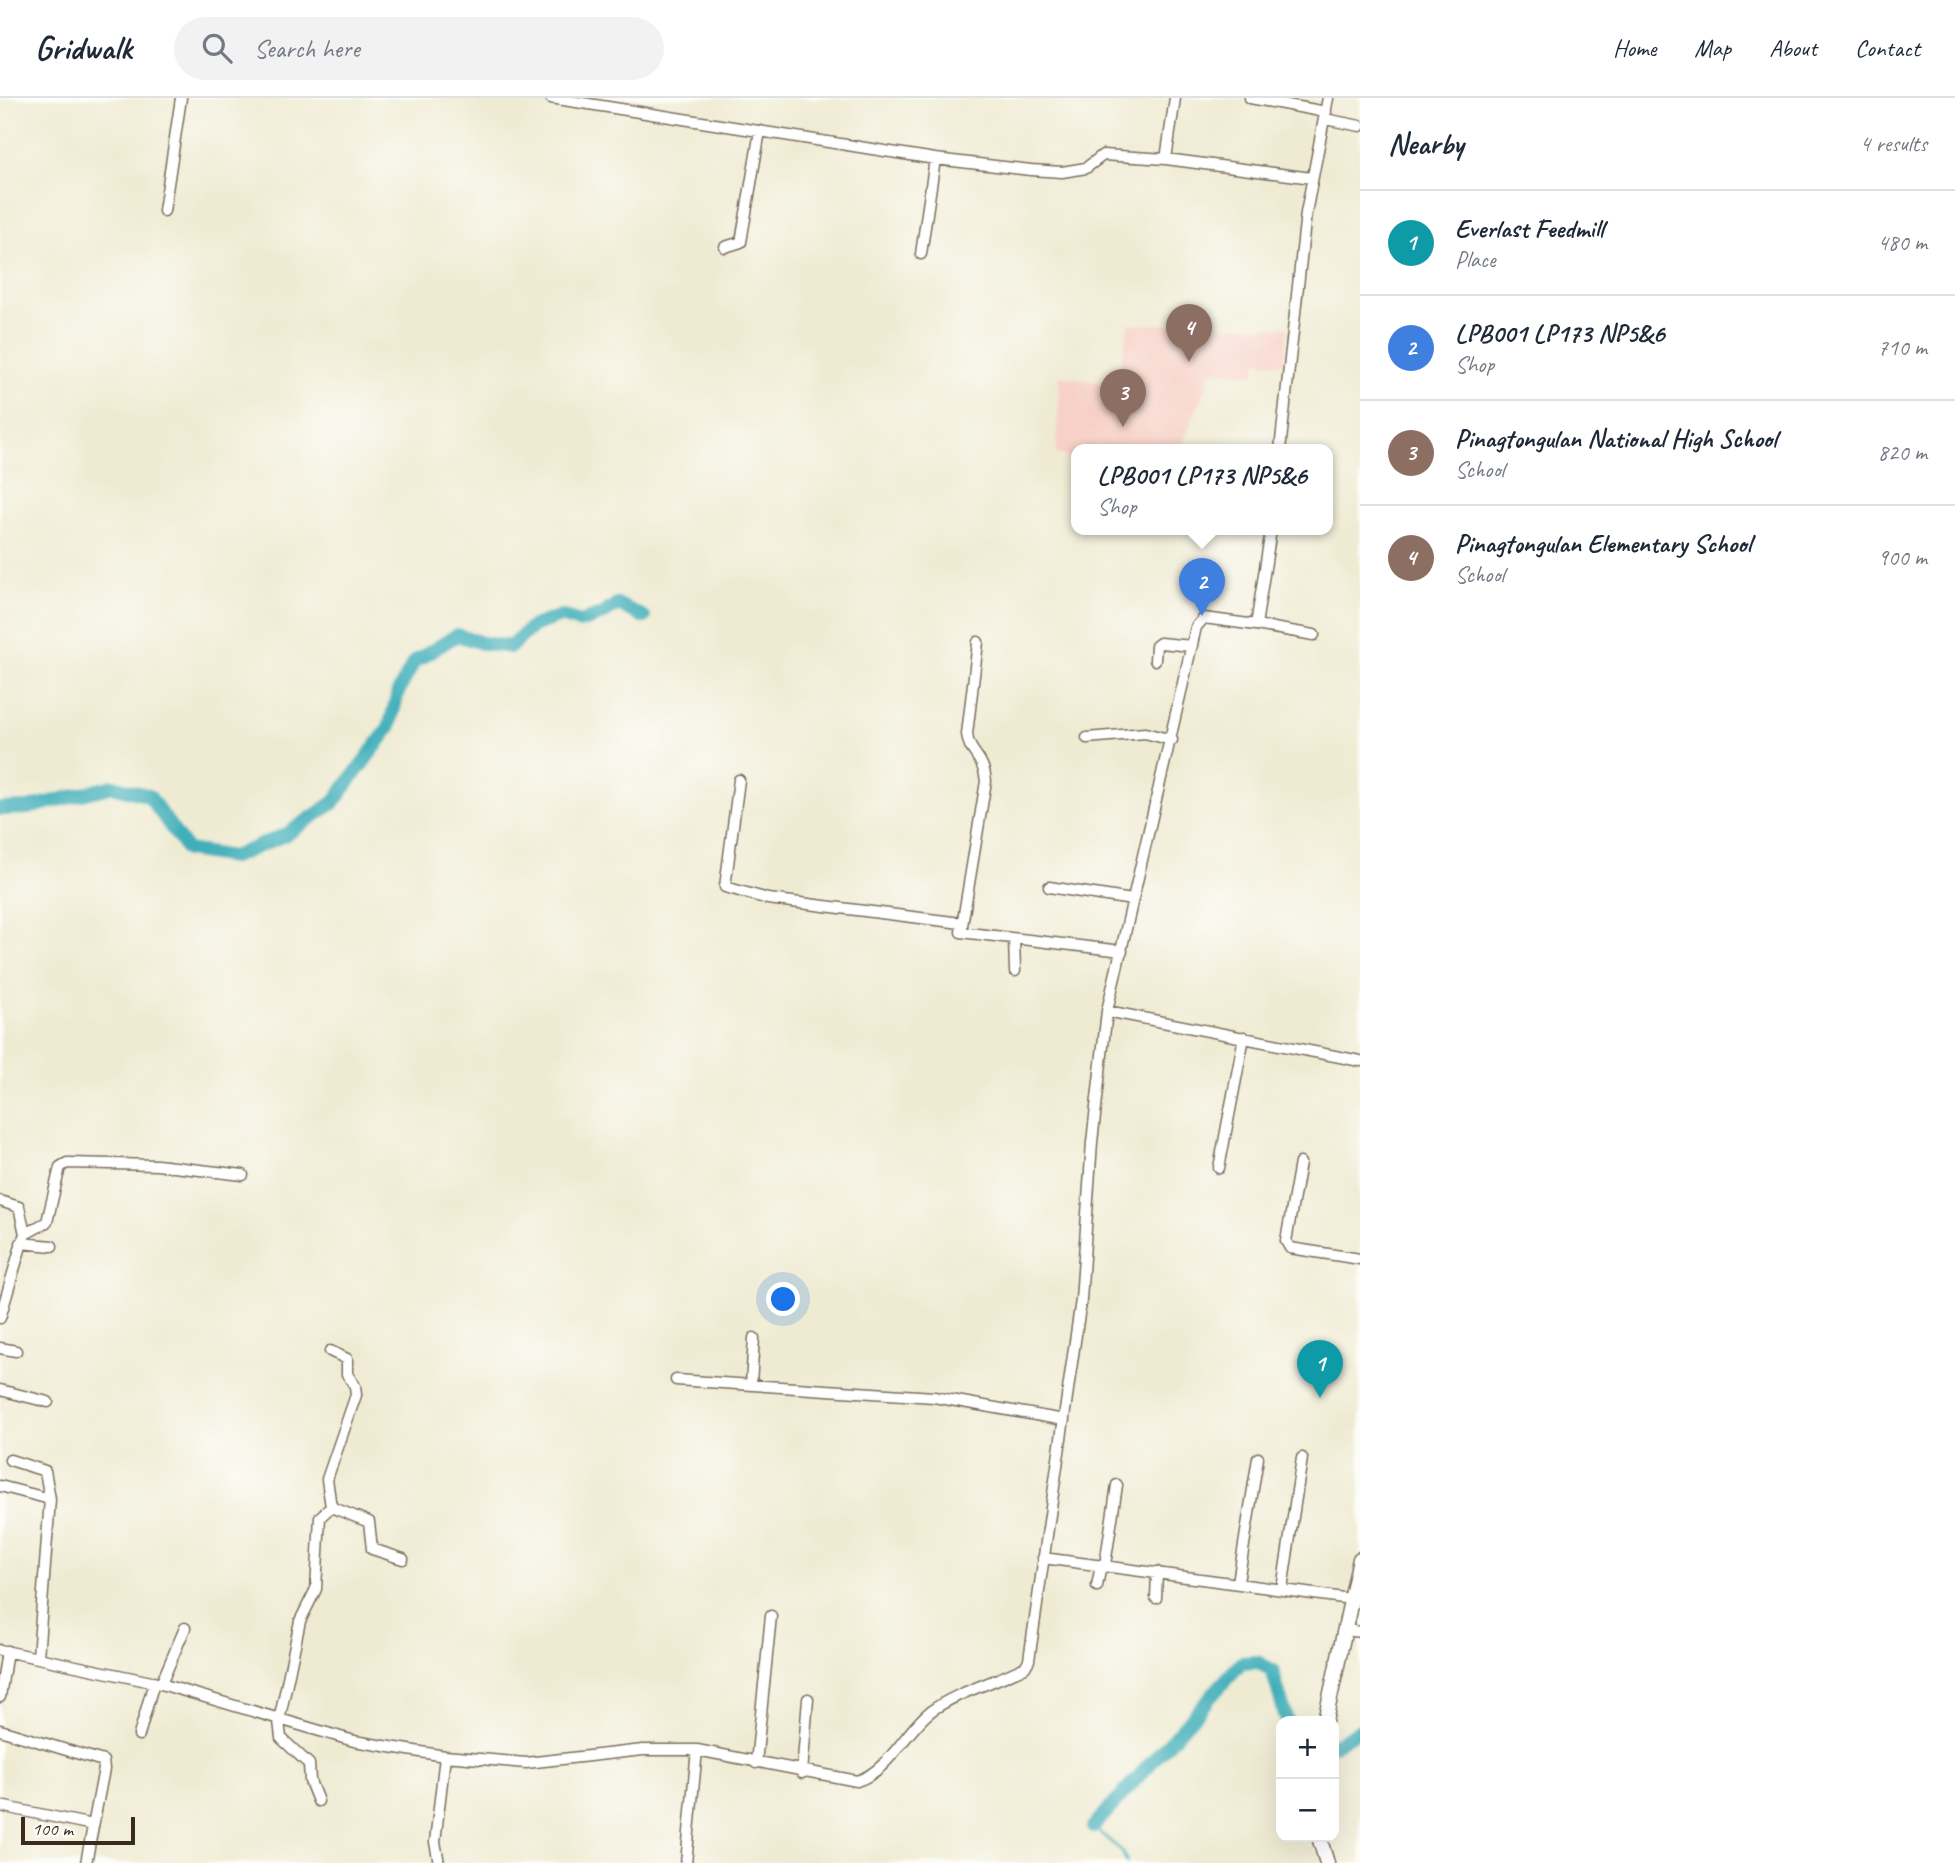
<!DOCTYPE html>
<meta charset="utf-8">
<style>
body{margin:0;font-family:Caveat,sans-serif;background:#f2f2f3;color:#1f2937}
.controls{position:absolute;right:21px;bottom:21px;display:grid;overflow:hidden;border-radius:14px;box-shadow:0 7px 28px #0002}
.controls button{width:63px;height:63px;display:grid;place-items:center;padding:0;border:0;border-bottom:2px solid #e0e1e3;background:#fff;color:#1f2937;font:35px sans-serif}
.scale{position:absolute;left:21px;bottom:18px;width:114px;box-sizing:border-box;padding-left:7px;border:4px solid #3b2a1e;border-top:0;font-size:19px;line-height:24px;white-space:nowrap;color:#3b2a1e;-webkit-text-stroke:5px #fdfcf7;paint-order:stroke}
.you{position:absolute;left:784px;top:1202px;width:24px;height:24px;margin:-18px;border:5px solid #fff;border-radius:50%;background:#1a73e8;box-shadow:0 0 0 10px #1a73e833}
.badge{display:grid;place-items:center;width:46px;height:46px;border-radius:50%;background:#111827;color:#fff;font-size:23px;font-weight:700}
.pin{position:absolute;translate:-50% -58px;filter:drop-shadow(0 2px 4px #0008)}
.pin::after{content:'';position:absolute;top:37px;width:24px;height:21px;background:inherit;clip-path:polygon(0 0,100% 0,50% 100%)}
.popup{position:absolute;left:1071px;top:346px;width:262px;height:91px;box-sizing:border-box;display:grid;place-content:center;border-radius:14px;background:#fff;filter:drop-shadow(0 2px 5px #0005);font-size:23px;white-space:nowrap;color:#747a83}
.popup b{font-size:26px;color:#1f2937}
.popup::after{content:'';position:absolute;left:50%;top:100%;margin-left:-14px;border:14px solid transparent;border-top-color:#fff}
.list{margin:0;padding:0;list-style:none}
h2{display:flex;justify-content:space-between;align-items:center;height:91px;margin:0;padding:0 28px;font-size:30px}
h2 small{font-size:23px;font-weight:400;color:#747a83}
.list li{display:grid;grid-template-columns:46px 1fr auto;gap:21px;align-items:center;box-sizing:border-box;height:105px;padding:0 28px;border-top:2px solid #e0e1e3}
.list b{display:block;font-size:26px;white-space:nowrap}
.list p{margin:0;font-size:23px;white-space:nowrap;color:#747a83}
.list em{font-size:23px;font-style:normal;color:#747a83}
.icon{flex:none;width:38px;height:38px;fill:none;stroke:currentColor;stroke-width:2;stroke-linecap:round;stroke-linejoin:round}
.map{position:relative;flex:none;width:1360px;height:1765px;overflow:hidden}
header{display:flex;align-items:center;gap:42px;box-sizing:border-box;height:98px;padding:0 35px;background:#fff;border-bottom:2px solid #e0e1e3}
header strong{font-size:33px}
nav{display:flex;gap:38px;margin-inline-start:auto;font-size:24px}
.search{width:490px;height:63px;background:#f2f2f3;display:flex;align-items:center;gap:18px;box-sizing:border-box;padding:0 24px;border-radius:38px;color:#747a83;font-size:26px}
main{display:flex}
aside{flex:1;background:#fff}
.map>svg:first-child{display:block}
</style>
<header>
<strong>Gridwalk</strong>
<div class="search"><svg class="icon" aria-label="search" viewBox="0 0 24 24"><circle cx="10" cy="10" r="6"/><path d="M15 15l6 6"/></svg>Search here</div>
<nav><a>Home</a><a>Map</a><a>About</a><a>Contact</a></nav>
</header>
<main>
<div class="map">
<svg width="1360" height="1765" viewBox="0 0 1360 1765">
<rect width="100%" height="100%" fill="#fdfcf7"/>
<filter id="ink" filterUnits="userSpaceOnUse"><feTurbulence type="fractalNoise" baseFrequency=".0143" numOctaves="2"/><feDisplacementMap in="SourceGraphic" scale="14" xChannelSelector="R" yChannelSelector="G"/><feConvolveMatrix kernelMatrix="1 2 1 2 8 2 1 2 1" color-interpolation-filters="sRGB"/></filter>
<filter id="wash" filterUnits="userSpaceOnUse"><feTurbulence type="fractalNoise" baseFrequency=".00686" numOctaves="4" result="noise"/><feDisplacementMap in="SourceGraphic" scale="28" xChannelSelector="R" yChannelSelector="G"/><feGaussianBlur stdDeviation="1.57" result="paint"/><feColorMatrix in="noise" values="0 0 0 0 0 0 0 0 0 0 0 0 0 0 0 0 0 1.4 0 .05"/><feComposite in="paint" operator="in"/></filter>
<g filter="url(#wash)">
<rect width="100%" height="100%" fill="#efebd3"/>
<path fill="#f7d1c8" d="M 1129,226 L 1288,229 L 1284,265 L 1256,264 L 1256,276 L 1212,273 L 1180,352 L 1076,352 L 1076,361 L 1056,356 L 1060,278 L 1117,287 Z"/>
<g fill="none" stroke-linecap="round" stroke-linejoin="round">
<path stroke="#3fafba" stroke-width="2.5" d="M 1093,1729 L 1122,1753 L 1127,1765"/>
<path stroke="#3fafba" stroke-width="14" d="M 0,711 L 28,710 L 113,688 L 149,698 L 187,752 L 233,759 L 287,736 L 333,705 L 389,630 L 398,594 L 414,564 L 457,537 L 482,545 L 510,549 L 533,528 L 561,518 L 580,524 L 603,516 L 617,506 L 644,519
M 1334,1647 L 1360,1632
M 1093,1729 L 1241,1565 L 1257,1564 L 1272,1572 L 1287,1623"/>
</g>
</g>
<g filter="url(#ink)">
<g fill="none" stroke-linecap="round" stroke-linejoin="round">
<defs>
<path id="minor" d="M 551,0 L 935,61 L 1031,72 L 1062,74 L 1086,70 L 1103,57 L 1166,61 L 1312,80
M 1250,0 L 1326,14
M 1325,21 L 1360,28
M 1166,61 L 1175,0
M 164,113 L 181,0
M 725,149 L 741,144 L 760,33
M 921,156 L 935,61
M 1280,352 L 1306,115 L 1328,0
M 1256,527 L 1314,537
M 978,544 L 967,636 C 969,657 983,656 986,683 L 961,834 L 1122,853
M 1155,562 L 1156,548 L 1160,545 L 1192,548
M 1087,640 L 1145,635 L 1172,642
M 739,682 L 725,789 L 768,801 L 961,825
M 1049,789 L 1132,802
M 1014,841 L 1015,873
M 1107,913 L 1360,963
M 1300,1065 L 1286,1143 L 1290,1150 L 1360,1161
M 1219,1070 L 1244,939
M 0,1103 L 19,1109 L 25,1136
M 21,1145 L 52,1148
M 0,1220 L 23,1141 L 25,1136 L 47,1124 L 60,1069 L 67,1065 L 157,1067 L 243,1077
M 0,1250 L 16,1253
M 330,1253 L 347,1261 L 347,1276 L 355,1288 L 356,1297 L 327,1381 L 331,1409
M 676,1282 L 934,1299 L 1064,1322
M 751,1286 L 754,1240
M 0,1292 L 48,1304
M 10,1362 L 45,1373 L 50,1401
M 0,1388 L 50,1401 L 38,1559
M 1043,1460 L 1351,1501
M 1105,1467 L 1117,1387
M 1238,1484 L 1258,1360
M 1097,1488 L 1101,1467
M 1282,1491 L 1302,1360
M 1156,1500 L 1157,1474
M 1346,1532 L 1360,1534
M 0,1552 L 161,1586 L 354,1643 L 445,1658 L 526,1665 L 643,1652 L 697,1652 L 857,1683 C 889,1673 906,1632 931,1613 C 959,1593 994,1585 1025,1569 L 1029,1562 L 1081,1202 L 1092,1044 L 1107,913 L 1196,529 L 1204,520 L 1256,527 L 1271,432
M 161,1586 L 185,1530
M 0,1599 L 7,1553
M 0,1632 L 103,1663 L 104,1671 L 86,1765
M 139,1637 L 154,1584
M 756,1665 L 771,1518
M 802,1675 L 808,1601
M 318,1703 L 310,1683 L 309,1666 L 281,1640 L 279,1623 L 300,1523 L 316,1491 L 320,1419 L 331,1409 L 369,1424 L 372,1451 L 403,1461
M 0,1708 L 93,1727
M 439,1765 L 435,1744 L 445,1658
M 686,1765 L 697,1652"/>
<path id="major" d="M 1325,1623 L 1360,1461
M 1319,1739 L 1327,1765"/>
</defs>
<use href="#minor" stroke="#7a6e5d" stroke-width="13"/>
<use href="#major" stroke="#7a6e5d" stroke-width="17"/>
<use href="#minor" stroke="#fff" stroke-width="10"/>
<use href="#major" stroke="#fff" stroke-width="14"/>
</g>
</g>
</svg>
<div class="controls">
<button>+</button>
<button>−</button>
</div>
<div class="scale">100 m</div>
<div class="you"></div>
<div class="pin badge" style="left:1320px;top:1300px;background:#0f9aa8">1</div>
<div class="pin badge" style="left:1202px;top:518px;background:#3f7fe0">2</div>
<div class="popup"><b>LPB001 LP173 NP5&amp;6</b>Shop</div>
<div class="pin badge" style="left:1123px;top:329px;background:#8d6e63">3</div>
<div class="pin badge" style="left:1189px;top:264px;background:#8d6e63">4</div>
</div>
<aside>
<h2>Nearby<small>4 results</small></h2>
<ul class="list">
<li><span class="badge" style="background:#0f9aa8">1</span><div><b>Everlast Feedmill</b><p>Place</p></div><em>480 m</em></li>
<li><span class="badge" style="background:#3f7fe0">2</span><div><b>LPB001 LP173 NP5&amp;6</b><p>Shop</p></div><em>710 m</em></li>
<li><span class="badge" style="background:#8d6e63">3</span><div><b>Pinagtongulan National High School</b><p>School</p></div><em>820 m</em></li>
<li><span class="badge" style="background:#8d6e63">4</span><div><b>Pinagtongulan Elementary School</b><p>School</p></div><em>900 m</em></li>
</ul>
</aside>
</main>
